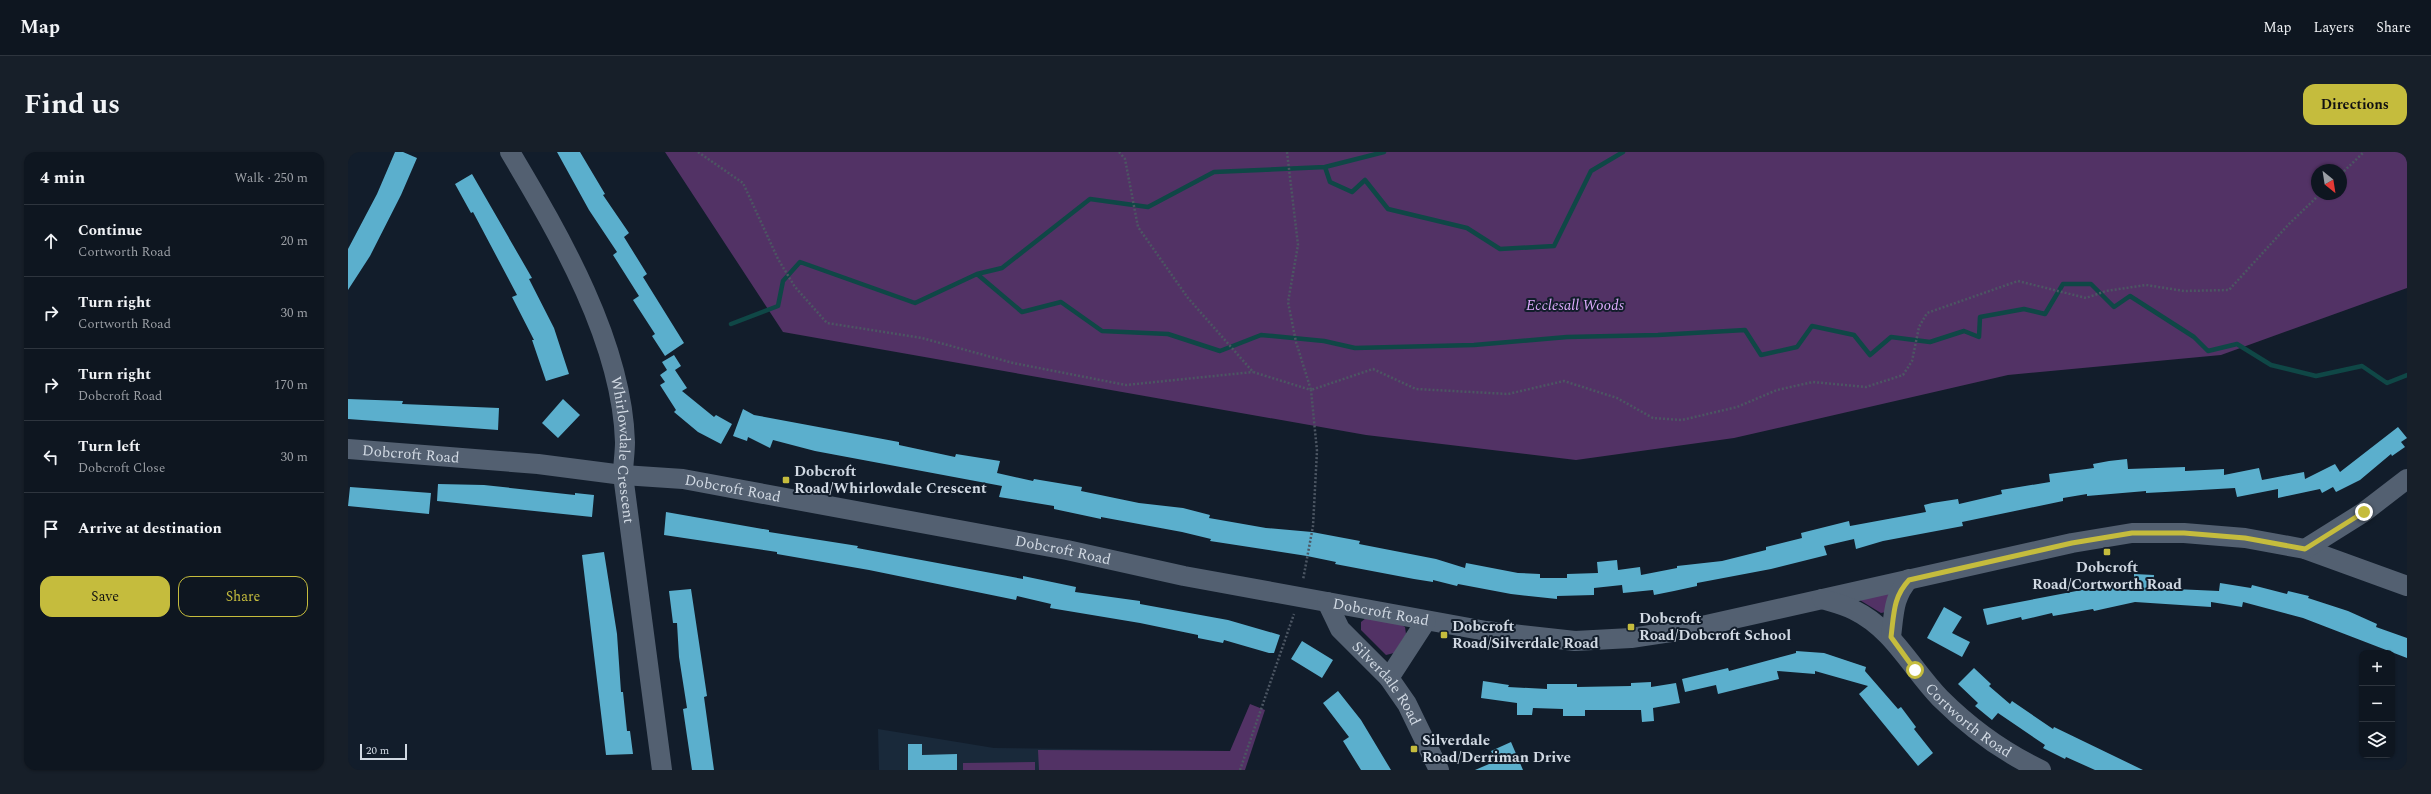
<!DOCTYPE html>
<meta charset="utf-8">
<style>
body{margin:0;font-family:Spectral,serif;background:#171f29;color:#f1f3f6}
.controls{position:absolute;right:12px;bottom:12px;display:grid;overflow:hidden;border-radius:8px;box-shadow:0 1px 3px #0004}
.controls button{width:36px;height:36px;display:grid;place-items:center;padding:0;border:0;border-bottom:1px solid #2e353e;background:#0e1620;color:#f1f3f6;font:20px sans-serif}
.compass{position:absolute;left:1963px;top:12px;width:36px;height:36px;border-radius:50%;background:#0e1620;box-shadow:0 1px 3px #0004;rotate:150deg}
.scale{position:absolute;left:12px;bottom:10px;width:47px;box-sizing:border-box;padding-left:4px;border:2px solid #d1d9e3;border-top:0;font-size:11px;line-height:14px;white-space:nowrap;color:#d1d9e3;-webkit-text-stroke:3px #121d2b;paint-order:stroke}
.stop{position:absolute;width:12px;height:12px;margin:-9px;border:3px solid #c5bc3d;border-radius:50%;background:#fff}
.stop.end{background:#c5bc3d;border-color:#fff;box-shadow:0 1px 4px #0008}
.list{margin:0;padding:0;list-style:none}
h2{display:flex;justify-content:space-between;align-items:center;height:52px;margin:0;padding:0 16px;font-size:17px}
h2 small{font-size:13px;font-weight:400;color:#9b9fa5}
.list li{display:grid;grid-template-columns:26px 1fr auto;gap:12px;align-items:center;box-sizing:border-box;height:72px;padding:0 16px;border-top:1px solid #2e353e}
.list b{display:block;font-size:15px;white-space:nowrap}
.list p{margin:0;font-size:13px;white-space:nowrap;color:#9b9fa5}
.list em{font-size:13px;font-style:normal;color:#9b9fa5}
.actions{display:flex;gap:8px;padding:12px 16px}
.actions a{flex:1;padding:9px 0;border:1px solid #c5bc3d;border-radius:12px;text-align:center;font-size:14px;color:#c5bc3d}
.actions .main{background:#c5bc3d;color:#111}
.icon{flex:none;width:22px;height:22px;fill:none;stroke:currentColor;stroke-width:2;stroke-linecap:round;stroke-linejoin:round}
.map{position:relative;flex:none;width:2059px;height:618px;overflow:hidden;border-radius:12px}
header{display:flex;align-items:center;gap:24px;box-sizing:border-box;height:56px;padding:0 20px;background:#0e1620;border-bottom:1px solid #2e353e}
header strong{font-size:19px}
nav{display:flex;gap:22px;margin-inline-start:auto;font-size:14px}
.intro{display:flex;align-items:center;justify-content:space-between;box-sizing:border-box;height:96px;padding:0 24px}
h1{margin:0;font-size:28px}
.button{padding:10px 18px;border-radius:12px;background:#c5bc3d;color:#111;font-size:14px;font-weight:700}
main{display:flex;gap:24px;padding:0 24px}
aside{flex:1;background:#0e1620;border-radius:12px;box-shadow:0 1px 3px #0004}
.map>svg:first-child{display:block}
</style>
<header>
<strong>Map</strong>
<nav><a>Map</a><a>Layers</a><a>Share</a></nav>
</header>
<div class="intro"><h1>Find us</h1><a class="button">Directions</a></div>
<main>
<aside>
<h2>4 min<small>Walk · 250 m</small></h2>
<ul class="list">
<li><svg class="icon" aria-label="ahead" viewBox="0 0 24 24"><path d="M12 20V5M6 11l6-6 6 6"/></svg><div><b>Continue</b><p>Cortworth Road</p></div><em>20 m</em></li>
<li><svg class="icon" aria-label="right" viewBox="0 0 24 24"><path d="M7 20v-9h11M14 6l5 5-5 5"/></svg><div><b>Turn right</b><p>Cortworth Road</p></div><em>30 m</em></li>
<li><svg class="icon" aria-label="right" viewBox="0 0 24 24"><path d="M7 20v-9h11M14 6l5 5-5 5"/></svg><div><b>Turn right</b><p>Dobcroft Road</p></div><em>170 m</em></li>
<li><svg class="icon" aria-label="left" viewBox="0 0 24 24"><path d="M17 20v-9H6M10 6l-5 5 5 5"/></svg><div><b>Turn left</b><p>Dobcroft Close</p></div><em>30 m</em></li>
<li><svg class="icon" aria-label="arrive" viewBox="0 0 24 24"><path d="M6 21V4h12l-3 4 3 4H6"/></svg><div><b>Arrive at destination</b></div></li>
</ul>
<div class="actions"><a class="main">Save</a><a>Share</a></div>
</aside>
<div class="map">
<svg width="2059" height="618" viewBox="0 0 2059 618">
<rect width="100%" height="100%" fill="#121d2b"/>
<path fill="#19293a" d="M 530,577 L 646,596 L 882,599 L 876,618 L 531,618 Z"/>
<path fill="#523265" fill-rule="evenodd" d="M 317,0 L 2059,0 L 2059,136 L 1873,203 L 1660,223 L 1386,286 L 1228,308 L 1018,283 L 435,180 ZM 1969,18 L 1993,18 L 1993,42 L 1969,42 Z
M 1542,438 L 1538,460 L 1533,461 L 1510,447 Z
M 1018,466 L 1047,469 L 1057,475 L 1058,482 L 1046,501 L 1038,503 L 1013,478 L 1013,470 Z
M 902,552 L 917,558 L 897,618 L 691,618 L 690,598 L 882,599 Z
M 687,610 L 687,618 L 615,618 L 615,611 Z"/>
<g fill="none" stroke-linecap="round" stroke-linejoin="round">
<path stroke="#0f4746" stroke-width="4.5" d="M 977,15 L 1036,0
M 629,122 L 654,116 L 742,47 L 800,55 L 866,20 L 977,15 L 982,30 L 1004,40 L 1017,28 L 1040,57 L 1119,76 L 1152,97 L 1206,94 L 1243,19 L 1275,0
M 383,172 L 430,154 L 435,129 L 452,110 L 567,151 L 629,122 L 674,160 L 713,150 L 754,179 L 820,182 L 872,199 L 913,183 L 976,189 L 1007,196 L 1126,193 L 1219,185 L 1310,183 L 1397,178 L 1413,203 L 1449,195 L 1464,174 L 1506,183 L 1522,203 L 1543,185 L 1582,190 L 1616,179 L 1631,185 L 1632,165 L 1676,157 L 1697,162 L 1715,132 L 1743,132 L 1766,155 L 1782,144 L 1846,185 L 1860,199 L 1889,192 L 1923,213 L 1968,224 L 2014,214 L 2039,231 L 2059,223"/>
</g>
<path fill="#5bafcd" d="M 47,0 L 55,0 L 69,6 L 53,43 L 22,104 L 0,138 L 0,97 L 29,42 Z
M 209,0 L 232,0 L 257,42 L 255,43 L 281,81 L 276,85 L 299,122 L 295,125 L 336,191 L 317,204 L 304,184 L 307,182 L 285,148 L 291,144 L 265,103 L 269,100 L 241,58 Z
M 124,22 L 184,126 L 181,127 L 206,176 L 221,222 L 198,229 L 184,188 L 186,188 L 164,145 L 169,143 L 125,60 L 123,61 L 107,32 Z
M 326,203 L 333,214 L 327,218 L 339,236 L 334,239 L 366,265 L 368,263 L 384,272 L 373,292 L 350,280 L 326,260 L 328,258 L 312,233 L 317,230 L 312,223 L 319,218 L 314,210 Z
M 0,247 L 55,249 L 54,252 L 151,256 L 150,278 L 0,267 Z
M 215,247 L 232,263 L 210,286 L 194,271 Z
M 395,257 L 406,263 L 551,290 L 551,293 L 607,305 L 608,302 L 652,309 L 649,321 L 685,329 L 686,327 L 734,335 L 733,339 L 791,351 L 835,356 L 862,363 L 861,366 L 918,376 L 964,380 L 1012,389 L 1011,392 L 1088,407 L 1117,416 L 1118,411 L 1170,421 L 1192,422 L 1192,426 L 1219,426 L 1219,422 L 1250,421 L 1249,410 L 1269,408 L 1270,418 L 1292,415 L 1293,423 L 1329,416 L 1329,414 L 1374,409 L 1418,398 L 1418,395 L 1454,386 L 1453,381 L 1501,369 L 1502,374 L 1578,360 L 1576,353 L 1584,351 L 1610,347 L 1611,352 L 1654,342 L 1653,338 L 1702,330 L 1701,322 L 1746,316 L 1745,312 L 1761,309 L 1779,307 L 1780,317 L 1837,315 L 1837,319 L 1876,317 L 1876,323 L 1911,316 L 1914,328 L 1956,320 L 1957,327 L 1987,312 L 1992,320 L 2050,275 L 2059,286 L 2053,290 L 2057,295 L 2044,304 L 2043,302 L 2012,328 L 1988,340 L 1985,335 L 1974,341 L 1972,337 L 1930,346 L 1930,337 L 1889,345 L 1887,336 L 1817,340 L 1798,341 L 1798,339 L 1739,344 L 1739,342 L 1715,346 L 1715,349 L 1614,370 L 1615,374 L 1535,389 L 1508,397 L 1506,387 L 1493,390 L 1476,394 L 1479,403 L 1423,417 L 1349,431 L 1349,434 L 1326,439 L 1306,443 L 1305,438 L 1275,441 L 1274,433 L 1246,436 L 1246,443 L 1209,444 L 1209,447 L 1163,442 L 1110,432 L 1109,434 L 1085,428 L 1085,430 L 1066,427 L 987,412 L 988,410 L 959,404 L 862,389 L 863,387 L 834,380 L 753,365 L 753,367 L 706,357 L 706,354 L 651,345 L 654,334 L 467,299 L 425,288 L 422,296 L 400,285 L 399,289 L 385,284 Z
M 90,332 L 136,333 L 227,343 L 227,341 L 246,343 L 244,365 L 89,349 Z
M 2,335 L 83,341 L 81,362 L 0,354 Z
M 318,360 L 421,378 L 421,380 L 510,394 L 509,396 L 675,427 L 675,424 L 728,435 L 727,440 L 792,449 L 792,452 L 880,468 L 932,483 L 926,501 L 921,501 L 876,488 L 875,491 L 850,486 L 850,483 L 792,471 L 702,456 L 703,452 L 669,444 L 668,448 L 521,418 L 429,402 L 429,400 L 316,383 Z
M 256,400 L 269,482 L 273,540 L 275,540 L 279,579 L 282,579 L 285,602 L 258,603 L 234,403 Z
M 1786,422 L 1806,423 L 1805,436 L 1871,439 L 1872,431 L 1903,436 L 1904,433 L 1939,442 L 1940,439 L 1961,444 L 1960,446 L 2000,459 L 2029,472 L 2028,475 L 2059,486 L 2059,506 L 1955,466 L 1895,450 L 1894,455 L 1863,450 L 1863,455 L 1787,450 L 1746,459 L 1745,457 L 1705,464 L 1704,461 L 1674,468 L 1673,465 L 1639,473 L 1635,457 L 1786,428 Z
M 343,437 L 359,544 L 356,545 L 366,618 L 344,618 L 335,557 L 339,556 L 331,505 L 329,471 L 325,471 L 321,439 Z
M 1596,455 L 1614,465 L 1604,481 L 1622,490 L 1614,505 L 1579,486 Z
M 954,489 L 985,508 L 974,526 L 943,507 Z
M 1448,499 L 1476,501 L 1518,515 L 1517,519 L 1550,557 L 1553,555 L 1568,575 L 1566,577 L 1585,601 L 1570,614 L 1511,542 L 1520,534 L 1467,519 L 1467,522 L 1429,519 L 1431,527 L 1370,542 L 1368,533 L 1337,540 L 1334,527 L 1380,516 L 1381,519 L 1448,501 Z
M 1626,516 L 1643,532 L 1641,534 L 1662,552 L 1664,549 L 1705,577 L 1706,575 L 1795,618 L 1747,618 L 1718,605 L 1717,607 L 1695,596 L 1697,593 L 1650,561 L 1644,568 L 1627,554 L 1630,551 L 1610,532 Z
M 1135,529 L 1161,533 L 1160,535 L 1199,537 L 1199,532 L 1229,532 L 1229,535 L 1283,534 L 1283,531 L 1303,530 L 1303,535 L 1328,531 L 1332,551 L 1305,556 L 1306,569 L 1294,570 L 1293,558 L 1237,558 L 1237,564 L 1215,564 L 1215,557 L 1185,556 L 1184,563 L 1169,563 L 1169,551 L 1133,546 Z
M 990,539 L 1013,568 L 1043,618 L 1013,618 L 995,589 L 1001,585 L 975,551 Z
M 1163,590 L 1175,618 L 1127,618 L 1148,609 L 1143,599 Z
M 560,592 L 574,592 L 574,603 L 609,602 L 609,618 L 560,618 Z"/>
<g fill="none" stroke-linecap="round" stroke-linejoin="round">
<path stroke="#4c5663" stroke-width="2.5" stroke-dasharray="2 2" stroke-linecap="butt" d="M 350,0 L 395,31 L 430,107 L 447,135 L 479,171 L 574,186 L 665,211 L 778,233 L 905,220
M 771,0 L 777,7 L 790,75 L 840,146 L 905,220 L 963,238 L 969,299 L 965,374 L 955,428
M 939,0 L 950,93 L 940,150 L 948,190 L 963,238 L 1025,217 L 1068,237 L 1160,242 L 1216,229 L 1269,246 L 1305,266 L 1334,268 L 1389,255 L 1429,238 L 1465,230 L 1518,235 L 1555,223 L 1564,209 L 1571,175 L 1579,161 L 1670,129 L 1738,146 L 1758,139 L 1798,133 L 1836,139 L 1881,138 L 1941,72 L 1972,42
M 1993,22 L 2016,0
M 892,618 L 946,462"/>
<g stroke="#536071" stroke-width="20">
<path id="s1" d="M 162,0 C 212,84 274,190 277,290 C 277,301 275,312 275,323 L 314,618"/>
<path id="s2" d="M 0,297 L 190,312 L 275,323 L 335,327 L 719,398 L 836,424 L 1138,479 L 1227,489 L 1283,486 L 1336,478 L 1724,391 L 1784,381 L 1836,381 L 1897,386 L 1957,397 L 2059,434"/>
<path d="M 1957,397 L 2016,360 L 2059,327"/>
<path id="s3" d="M 1474,447 C 1484,450 1496,453 1506,458 C 1545,477 1563,516 1592,546 C 1622,576 1655,600 1693,618"/>
<path id="s4" d="M 979,450 L 992,477 L 1041,526 L 1059,552 L 1091,618"/>
<path d="M 1543,485 C 1546,462 1545,445 1561,427"/>
<path d="M 1041,526 L 1078,469"/>
</g>
</g>
<g fill="none" stroke-linecap="round" stroke-linejoin="round">
<path stroke="#c5bc3d" stroke-width="5" d="M 1567,518 L 1543,485 C 1546,462 1545,445 1561,428 L 1724,391 L 1784,381 L 1836,381 L 1897,386 L 1957,397 L 2016,360"/>
</g>
<g fill="#c5bc3d" stroke="#121d2b" stroke-width="1.5">
<rect x="434" y="324" width="8" height="8" rx="2"/>
<rect x="1755" y="396" width="8" height="8" rx="2"/>
<rect x="1279" y="471" width="8" height="8" rx="2"/>
<rect x="1092" y="479" width="8" height="8" rx="2"/>
<rect x="1062" y="593" width="8" height="8" rx="2"/>
</g>
<g text-anchor="middle" dominant-baseline="central" stroke-width="4" stroke-linejoin="round" paint-order="stroke">
<g font-size="15" font-style="italic" fill="#ddabfc" stroke="#121d2b">
<text x="1227" y="153">Ecclesall Woods</text>
</g>
<g font-size="15" fill="#d1d9e3" stroke="#121d2b">
<text stroke="none"><textPath href="#s1" startOffset="323">Whirlowdale Crescent</textPath></text>
<text stroke="none"><textPath href="#s2" startOffset="63">Dobcroft Road</textPath></text>
<text stroke="none"><textPath href="#s2" startOffset="387">Dobcroft Road</textPath></text>
<text stroke="none"><textPath href="#s2" startOffset="723">Dobcroft Road</textPath></text>
<text stroke="none"><textPath href="#s2" startOffset="1047">Dobcroft Road</textPath></text>
<text stroke="none"><textPath href="#s4" startOffset="102">Silverdale Road</textPath></text>
<text stroke="none"><textPath href="#s3" startOffset="194">Cortworth Road</textPath></text>
</g>
<g font-size="15" font-weight="bold" fill="#d1d9e3" stroke="#121d2b" text-anchor="start">
<text x="446" y="319">Dobcroft<tspan x="446" dy="17">Road/Whirlowdale Crescent</tspan></text>
<text x="1759" y="415" text-anchor="middle">Dobcroft<tspan x="1759" dy="17">Road/Cortworth Road</tspan></text>
<text x="1291" y="466">Dobcroft<tspan x="1291" dy="17">Road/Dobcroft School</tspan></text>
<text x="1104" y="474">Dobcroft<tspan x="1104" dy="17">Road/Silverdale Road</tspan></text>
<text x="1074" y="588">Silverdale<tspan x="1074" dy="17">Road/Derriman Drive</tspan></text>
</g>
</g>
</svg>
<div class="controls">
<button>+</button>
<button>−</button>
<button><svg class="icon" aria-label="layers" viewBox="0 0 24 24"><path d="M12 4l9 5-9 5-9-5zM3 14l9 5 9-5"/></svg></button>
</div>
<svg class="compass" viewBox="-18 -18 36 36"><path d="M0-13l5 13h-10z" fill="#e53935"/><path d="M0 13l5-13h-10z" fill="#9b9fa5"/></svg>
<div class="scale">20 m</div>
<div class="stop" style="left:1567px;top:518px"></div>
<div class="stop end" style="left:2016px;top:360px"></div>
</div>
</main>
